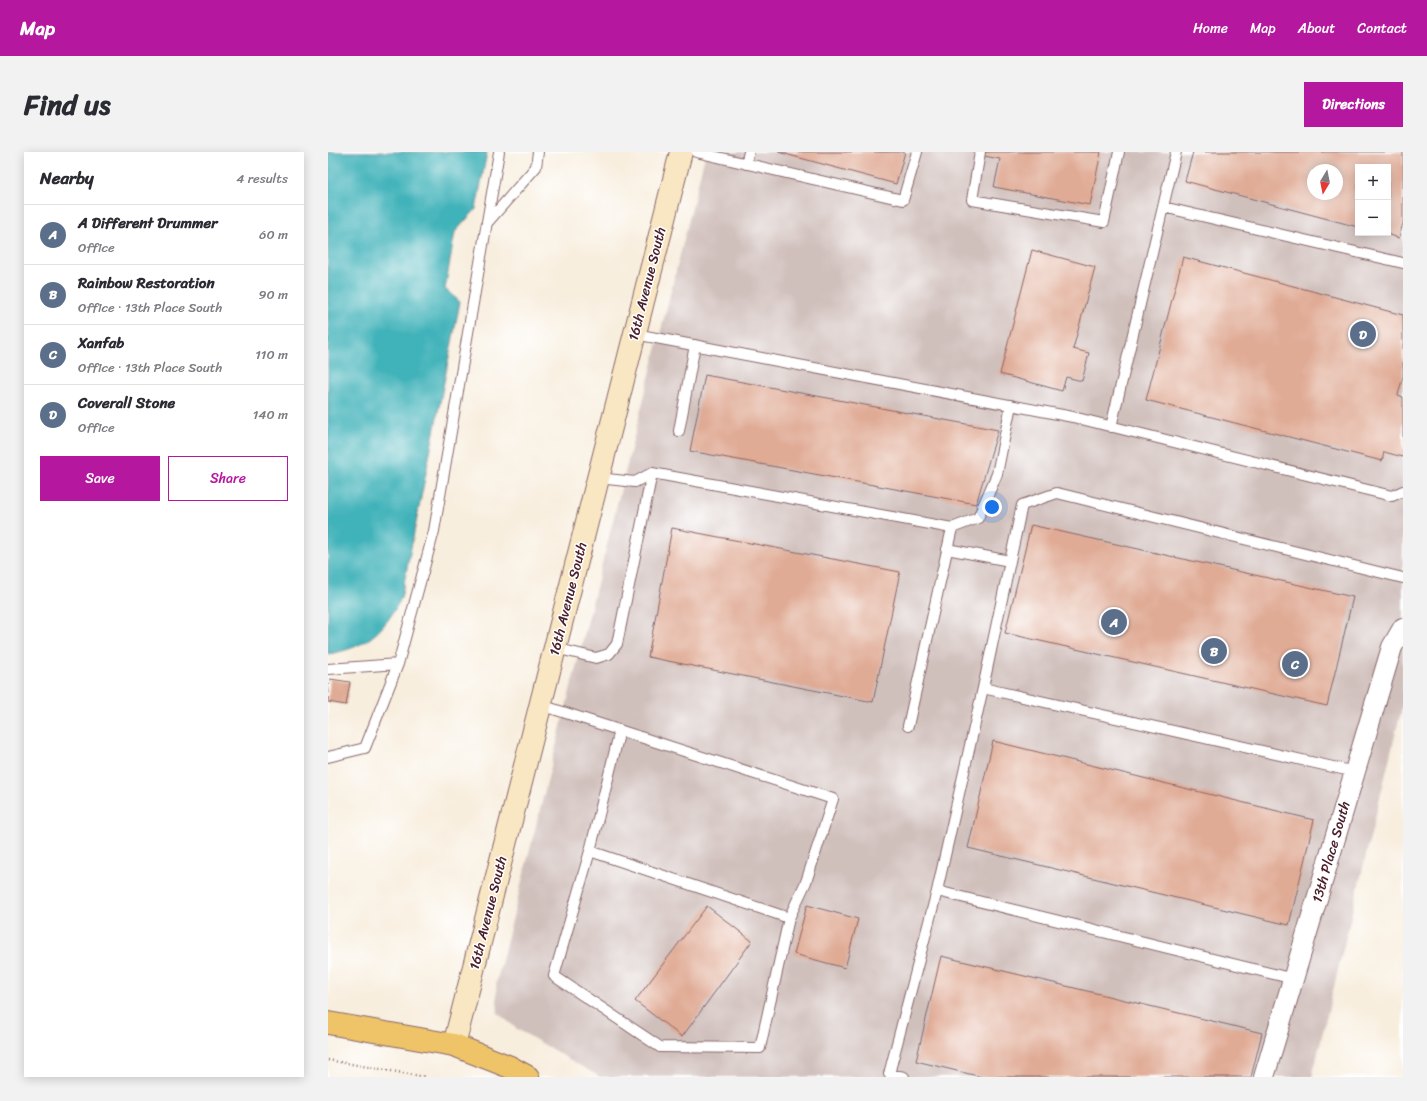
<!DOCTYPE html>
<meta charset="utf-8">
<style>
body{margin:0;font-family:Sriracha,sans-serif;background:#f2f2f3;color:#2b2b33}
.controls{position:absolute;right:12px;top:12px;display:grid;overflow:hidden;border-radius:0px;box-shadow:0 2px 10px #0003}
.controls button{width:36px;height:36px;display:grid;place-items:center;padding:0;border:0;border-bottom:1px solid #e1e1e2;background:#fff;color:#2b2b33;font:20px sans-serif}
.compass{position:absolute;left:979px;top:12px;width:36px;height:36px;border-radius:50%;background:#fff;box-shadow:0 2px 10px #0003;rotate:190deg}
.you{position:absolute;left:664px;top:355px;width:14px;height:14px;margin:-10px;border:3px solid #fff;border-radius:50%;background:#1a73e8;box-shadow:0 0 0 6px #1a73e833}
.badge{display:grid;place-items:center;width:26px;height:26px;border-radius:50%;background:#b5179e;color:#fff;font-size:13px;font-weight:700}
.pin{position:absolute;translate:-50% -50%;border:2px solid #fff;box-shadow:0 1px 4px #0006}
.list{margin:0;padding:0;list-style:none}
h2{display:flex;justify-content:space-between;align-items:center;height:52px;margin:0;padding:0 16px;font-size:17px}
h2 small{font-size:13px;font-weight:400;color:#7c7c81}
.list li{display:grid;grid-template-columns:26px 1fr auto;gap:12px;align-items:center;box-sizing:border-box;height:60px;padding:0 16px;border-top:1px solid #e1e1e2}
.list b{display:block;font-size:15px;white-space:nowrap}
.list p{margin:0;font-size:13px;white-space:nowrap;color:#7c7c81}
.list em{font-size:13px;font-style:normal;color:#7c7c81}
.actions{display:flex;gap:8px;padding:12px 16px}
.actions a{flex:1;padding:9px 0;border:1px solid #b5179e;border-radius:0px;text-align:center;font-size:14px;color:#b5179e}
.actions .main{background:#b5179e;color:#fff}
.map{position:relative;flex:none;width:1075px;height:925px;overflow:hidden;border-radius:0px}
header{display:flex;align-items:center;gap:24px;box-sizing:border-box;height:56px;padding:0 20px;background:#b5179e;color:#fff}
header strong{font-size:19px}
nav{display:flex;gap:22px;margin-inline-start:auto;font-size:14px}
.intro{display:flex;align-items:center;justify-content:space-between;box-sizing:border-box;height:96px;padding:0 24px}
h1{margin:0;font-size:28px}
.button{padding:10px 18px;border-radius:0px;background:#b5179e;color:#fff;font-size:14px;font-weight:700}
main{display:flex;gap:24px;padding:0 24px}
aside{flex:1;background:#fff;border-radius:0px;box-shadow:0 2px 10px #0003}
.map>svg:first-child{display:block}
</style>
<header>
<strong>Map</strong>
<nav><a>Home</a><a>Map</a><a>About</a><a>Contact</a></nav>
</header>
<div class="intro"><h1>Find us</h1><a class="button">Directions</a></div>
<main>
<aside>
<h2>Nearby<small>4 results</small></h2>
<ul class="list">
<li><span class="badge" style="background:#5c6f8a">A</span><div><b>A Different Drummer</b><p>Office</p></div><em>60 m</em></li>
<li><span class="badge" style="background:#5c6f8a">B</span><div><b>Rainbow Restoration</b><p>Office · 13th Place South</p></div><em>90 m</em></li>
<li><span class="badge" style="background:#5c6f8a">C</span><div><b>Xanfab</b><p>Office · 13th Place South</p></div><em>110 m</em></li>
<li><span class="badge" style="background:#5c6f8a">D</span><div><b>Coverall Stone</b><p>Office</p></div><em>140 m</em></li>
</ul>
<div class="actions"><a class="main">Save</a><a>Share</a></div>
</aside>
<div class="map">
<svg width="1075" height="925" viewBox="0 0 1075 925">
<rect width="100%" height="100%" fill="#fff"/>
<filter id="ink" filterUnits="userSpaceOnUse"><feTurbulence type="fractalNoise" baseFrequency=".025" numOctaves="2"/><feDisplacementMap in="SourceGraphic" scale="8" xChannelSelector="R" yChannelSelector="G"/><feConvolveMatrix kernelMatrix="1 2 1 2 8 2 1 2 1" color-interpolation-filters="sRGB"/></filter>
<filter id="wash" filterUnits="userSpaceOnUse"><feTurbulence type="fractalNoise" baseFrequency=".012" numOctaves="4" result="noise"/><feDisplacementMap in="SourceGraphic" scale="16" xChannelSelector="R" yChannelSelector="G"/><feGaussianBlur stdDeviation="0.9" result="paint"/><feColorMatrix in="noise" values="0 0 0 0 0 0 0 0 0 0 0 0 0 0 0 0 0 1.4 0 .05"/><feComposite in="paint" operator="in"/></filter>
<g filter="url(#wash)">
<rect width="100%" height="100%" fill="#f8eede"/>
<path fill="#d0c0bc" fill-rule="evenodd" d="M 378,0 L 1075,0 L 1075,551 L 984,925 L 272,925 L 189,877 L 170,861 L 168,832 ZM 1030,15 L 1060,15 L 1060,81 L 1030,81 ZM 985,18 L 1009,18 L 1009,42 L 985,42 Z"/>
<path fill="#41b2b9" stroke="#466872" d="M 0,0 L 159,0 L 148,57 L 127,80 L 117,137 L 132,150 L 73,446 C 56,480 38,496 0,502 Z"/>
<g id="blocks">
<path fill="#e0ab95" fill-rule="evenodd" d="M 450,0 L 577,0 L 568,32 Z
M 657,0 L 773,0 L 762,53 L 666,35 L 672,7 L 656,4 Z
M 865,0 L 1075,0 L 1075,71 L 1071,86 L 1055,81 L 1060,81 L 1060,15 L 1030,15 L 1030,75 L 857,29 ZM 985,18 L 1009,18 L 1009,42 L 985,42 Z
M 704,98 L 767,115 L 745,197 L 761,201 L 754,229 L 738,225 L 734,239 L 672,222 Z
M 855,105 L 1075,163 L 1075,224 L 1070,243 L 1075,245 L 1075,305 L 1056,300 L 1054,309 L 818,248 Z
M 377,223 L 670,278 L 648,352 L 362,299 Z
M 703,373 L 1025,445 L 999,554 L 677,481 Z
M 344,376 L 572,420 L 545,550 L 320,505 Z
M 2,527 L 22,530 L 18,553 L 0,550 Z
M 665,589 L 986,668 L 961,773 L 640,696 Z
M 479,753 L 530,767 L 517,816 L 466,802 Z
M 379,754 L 424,789 L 354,885 L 307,849 Z
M 613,804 L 934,881 L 923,925 L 654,925 L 588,909 Z"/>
</g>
</g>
<g filter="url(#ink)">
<use href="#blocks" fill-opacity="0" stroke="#87676a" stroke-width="1"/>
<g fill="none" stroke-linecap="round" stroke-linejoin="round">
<defs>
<path id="lane" d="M 368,0 L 575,48 L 589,0
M 652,0 L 644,48 L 776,70 L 791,0
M 418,12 L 421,0
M 835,55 L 1075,111
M 159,71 L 208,15 L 210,0
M 307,182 L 745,265 L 1064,344 L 1075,339
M 783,275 L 848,0
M 351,279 L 367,193
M 270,326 L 307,330 L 324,321 L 624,376 L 650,366 L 669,322 L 683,253
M 619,397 L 682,409
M 227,496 L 268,506 L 281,502 L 289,492 L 324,321
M 0,517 L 70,512
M 655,536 L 609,739 L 966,827
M 213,553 L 505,647 L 478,730 L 461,766 L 432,896 L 332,895 L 226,824 L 262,699 L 292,578
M 580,574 L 624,376
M 0,605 L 37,596 L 70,512 L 106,379 L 171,0
M 1027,620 L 655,536 L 694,353 L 729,341 L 1075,426
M 262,699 L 461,766
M 576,925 L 561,922 L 609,739"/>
<path id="street" d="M 936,925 L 1064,495 L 1075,476"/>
<path id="secondary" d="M 126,893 L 353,0"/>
<path id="primary" d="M 0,871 L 126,893 L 182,915 L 200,925"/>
</defs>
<use href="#lane" stroke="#87676a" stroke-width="12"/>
<use href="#street" stroke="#87676a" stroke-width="22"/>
<use href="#secondary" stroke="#87676a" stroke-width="24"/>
<use href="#primary" stroke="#87676a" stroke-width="24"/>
<path stroke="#87676a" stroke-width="2.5" stroke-dasharray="1 3" stroke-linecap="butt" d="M 0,908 L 98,925"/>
<use href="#lane" stroke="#fff" stroke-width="10"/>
<use href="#street" stroke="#fff" stroke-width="20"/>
<use href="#secondary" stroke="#f9e7c3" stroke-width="22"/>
<use href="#primary" stroke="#efc469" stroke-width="22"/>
</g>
</g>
<g text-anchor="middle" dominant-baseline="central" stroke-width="3" stroke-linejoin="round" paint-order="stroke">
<g font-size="14" fill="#4a1f2b" stroke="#fff">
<text transform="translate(319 132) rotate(-76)">16th Avenue South</text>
<text transform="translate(240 447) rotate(-76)">16th Avenue South</text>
<text transform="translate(1003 700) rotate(-74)">13th Place South</text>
<text transform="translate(160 761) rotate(-76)">16th Avenue South</text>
</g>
</g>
</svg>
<div class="controls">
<button>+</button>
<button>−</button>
</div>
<svg class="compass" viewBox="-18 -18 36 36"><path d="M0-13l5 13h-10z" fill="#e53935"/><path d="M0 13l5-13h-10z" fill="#7c7c81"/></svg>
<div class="you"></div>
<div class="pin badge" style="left:786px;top:470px;background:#5c6f8a">A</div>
<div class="pin badge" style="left:886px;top:499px;background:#5c6f8a">B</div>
<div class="pin badge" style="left:967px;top:512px;background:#5c6f8a">C</div>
<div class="pin badge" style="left:1035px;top:182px;background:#5c6f8a">D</div>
</div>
</main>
